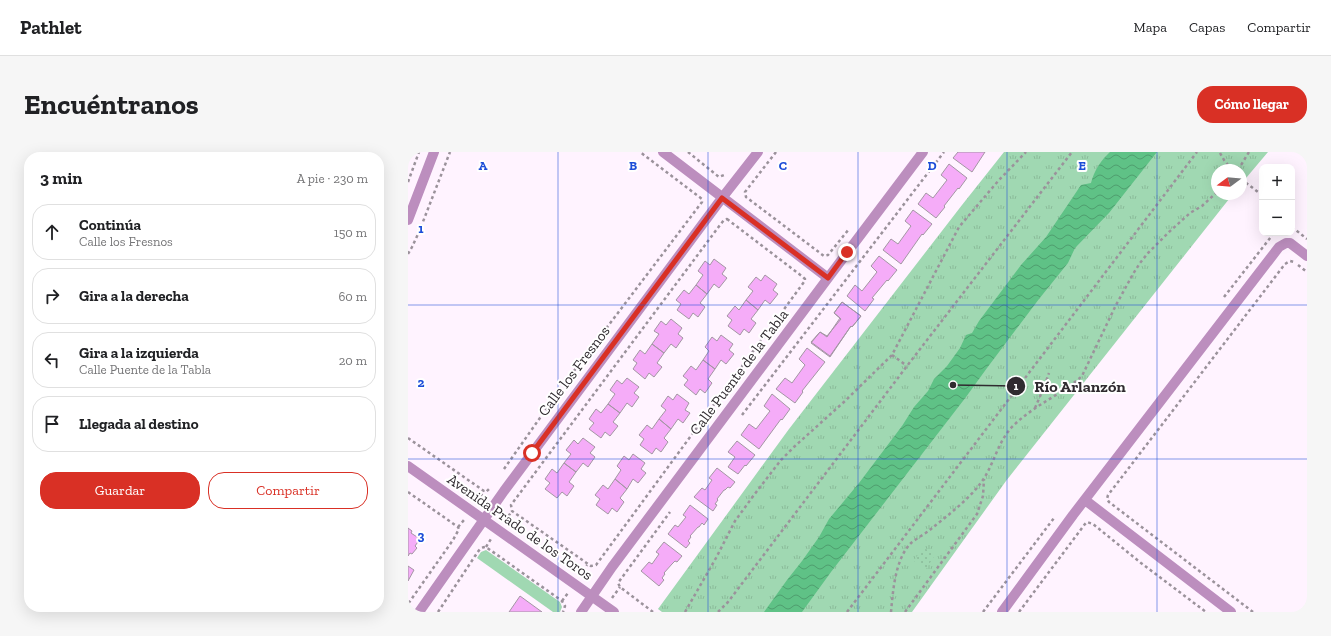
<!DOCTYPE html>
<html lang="es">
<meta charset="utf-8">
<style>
body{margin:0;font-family:"Zilla Slab",serif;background:#f6f6f6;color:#202124}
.controls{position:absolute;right:12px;top:12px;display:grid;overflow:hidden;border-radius:8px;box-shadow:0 4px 16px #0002}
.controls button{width:36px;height:36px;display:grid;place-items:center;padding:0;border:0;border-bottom:1px solid #e0e0e0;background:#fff;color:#202124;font:20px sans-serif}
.compass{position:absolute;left:803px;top:12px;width:36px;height:36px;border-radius:50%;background:#fff;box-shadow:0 4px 16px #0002;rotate:254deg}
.stop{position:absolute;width:12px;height:12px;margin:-9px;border:3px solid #d93025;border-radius:50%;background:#fff}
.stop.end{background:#d93025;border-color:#fff;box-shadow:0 1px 4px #0008}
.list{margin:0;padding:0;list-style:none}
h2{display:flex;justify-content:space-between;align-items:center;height:52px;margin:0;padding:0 16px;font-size:17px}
h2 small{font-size:13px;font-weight:400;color:#757577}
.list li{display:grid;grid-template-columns:26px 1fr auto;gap:12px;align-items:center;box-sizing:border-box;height:56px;margin:0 8px 8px;padding:0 8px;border:1px solid #e0e0e0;border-radius:16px}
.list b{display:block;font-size:15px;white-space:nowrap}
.list p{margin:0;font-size:13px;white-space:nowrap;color:#757577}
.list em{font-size:13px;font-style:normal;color:#757577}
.actions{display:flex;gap:8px;padding:12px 16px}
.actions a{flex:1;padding:9px 0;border:1px solid #d93025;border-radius:16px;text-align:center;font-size:14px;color:#d93025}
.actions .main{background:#d93025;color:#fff}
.icon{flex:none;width:22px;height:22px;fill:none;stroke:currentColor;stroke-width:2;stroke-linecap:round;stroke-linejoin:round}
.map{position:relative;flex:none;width:899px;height:460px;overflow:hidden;border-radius:16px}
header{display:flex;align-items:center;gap:24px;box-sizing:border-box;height:56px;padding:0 20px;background:#fff;border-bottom:1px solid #e0e0e0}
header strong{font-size:19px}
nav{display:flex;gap:22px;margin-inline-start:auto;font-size:14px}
.intro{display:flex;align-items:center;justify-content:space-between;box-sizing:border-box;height:96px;padding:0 24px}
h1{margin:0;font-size:28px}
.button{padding:10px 18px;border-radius:16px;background:#d93025;color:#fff;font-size:14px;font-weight:700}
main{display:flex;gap:24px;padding:0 24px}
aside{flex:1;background:#fff;border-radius:16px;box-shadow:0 4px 16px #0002}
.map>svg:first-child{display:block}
</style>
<header>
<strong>Pathlet</strong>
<nav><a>Mapa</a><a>Capas</a><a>Compartir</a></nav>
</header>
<div class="intro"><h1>Encuéntranos</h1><a class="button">Cómo llegar</a></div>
<main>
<aside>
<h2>3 min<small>A pie · 230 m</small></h2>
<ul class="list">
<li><svg class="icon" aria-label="ahead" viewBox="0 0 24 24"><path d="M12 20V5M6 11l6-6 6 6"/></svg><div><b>Continúa</b><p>Calle los Fresnos</p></div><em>150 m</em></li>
<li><svg class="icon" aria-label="right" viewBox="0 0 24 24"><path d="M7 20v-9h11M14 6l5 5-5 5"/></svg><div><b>Gira a la derecha</b></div><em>60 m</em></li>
<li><svg class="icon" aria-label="left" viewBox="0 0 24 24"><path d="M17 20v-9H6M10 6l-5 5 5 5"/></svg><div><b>Gira a la izquierda</b><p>Calle Puente de la Tabla</p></div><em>20 m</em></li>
<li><svg class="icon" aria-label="arrive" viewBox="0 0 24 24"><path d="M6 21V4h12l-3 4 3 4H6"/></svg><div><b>Llegada al destino</b></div></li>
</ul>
<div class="actions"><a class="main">Guardar</a><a>Compartir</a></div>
</aside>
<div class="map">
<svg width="899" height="460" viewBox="0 0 899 460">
<defs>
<pattern id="grass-tufts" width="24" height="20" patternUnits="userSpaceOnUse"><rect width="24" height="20" fill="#a0d8b2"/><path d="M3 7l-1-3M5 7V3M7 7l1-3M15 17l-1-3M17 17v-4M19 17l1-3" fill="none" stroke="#8aba99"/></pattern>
<pattern id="park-dots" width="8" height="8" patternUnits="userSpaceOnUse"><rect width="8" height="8" fill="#a0d8b2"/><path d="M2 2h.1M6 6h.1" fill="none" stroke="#8aba99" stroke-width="1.8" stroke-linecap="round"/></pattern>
<pattern id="water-waves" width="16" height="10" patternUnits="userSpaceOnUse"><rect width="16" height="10" fill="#5fc286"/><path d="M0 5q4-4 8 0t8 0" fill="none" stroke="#4f9e6e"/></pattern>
</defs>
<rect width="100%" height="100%" fill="#fff3ff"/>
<path fill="url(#grass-tufts)" d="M 596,0 L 860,0 L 833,32 L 833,18 L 809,18 L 809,42 L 825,42 L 598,329 L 504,460 L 254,460 L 250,457 L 381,277 L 554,53 Z"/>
<path fill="url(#park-dots)" d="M 515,395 L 527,403 L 518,417 L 506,409 Z"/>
<path fill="#a0d8b2" d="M 78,398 L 152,450 L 154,455 L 152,460 L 145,460 L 69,406 L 73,400 Z"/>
<path fill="url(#water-waves)" d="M 702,0 L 749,0 L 701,61 L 667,96 L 660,111 L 631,147 L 579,216 L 558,245 L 423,420 L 394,460 L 356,460 L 379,428 L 394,409 L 411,385 L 421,367 L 451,331 L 494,274 L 506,255 L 520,239 L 526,227 L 539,214 L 552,196 L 558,183 L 564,181 L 571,169 L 613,113 L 638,85 L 673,33 L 683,31 C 686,19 693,8 702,0 Z"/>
<path fill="#f5acf8" stroke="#a396a3" d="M 550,0 L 577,0 L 564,20 L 545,6 Z
M 541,12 L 559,26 L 551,37 L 550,36 L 536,54 L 537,55 L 528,66 L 510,52 L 518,41 L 525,46 L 539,28 L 533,23 Z
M 505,58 L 524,72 L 515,83 L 514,82 L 493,112 L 475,98 L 483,87 L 490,92 L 503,74 L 497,69 Z
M 471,104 L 489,118 L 480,129 L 479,128 L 464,146 L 466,147 L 457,159 L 439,144 L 447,133 L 454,139 L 469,120 L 463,114 Z
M 306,107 L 318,116 L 314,122 L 319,126 L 311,136 L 306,132 L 299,142 L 288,133 L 295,123 L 290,119 L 297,109 L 302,113 Z
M 357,123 L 369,132 L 365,138 L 370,142 L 362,152 L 357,148 L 350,158 L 338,148 L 345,139 L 340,135 L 348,125 L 353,129 Z
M 288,133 L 299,142 L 292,151 L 297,155 L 290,165 L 285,161 L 281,167 L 269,158 L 273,152 L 268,148 L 276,138 L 281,142 Z
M 338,148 L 350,158 L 343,167 L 348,171 L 341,181 L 336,177 L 332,183 L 320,174 L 324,168 L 319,164 L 327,154 L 331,158 Z
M 434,150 L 453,164 L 444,175 L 443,174 L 422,205 L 403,191 L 412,180 L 419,185 L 432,166 L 426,161 Z
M 434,150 L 453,164 L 444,175 L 443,174 L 422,204 L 403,190 L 412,180 L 419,184 L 433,167 L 426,161 Z
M 263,167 L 274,176 L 270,182 L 275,186 L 268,196 L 263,192 L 256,201 L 244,192 L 251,182 L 246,179 L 253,169 L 258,173 Z
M 313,183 L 325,192 L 321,198 L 326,202 L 318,212 L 313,208 L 307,217 L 295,208 L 301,199 L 297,195 L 304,185 L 309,189 Z
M 244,192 L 256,201 L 249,211 L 254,215 L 246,225 L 241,221 L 237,227 L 225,217 L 229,211 L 225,208 L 232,198 L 237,202 Z
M 399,196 L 417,210 L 394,239 L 395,240 L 387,251 L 368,237 L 377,226 L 384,231 L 397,213 L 391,207 Z
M 295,208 L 307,217 L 300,227 L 304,231 L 297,241 L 292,237 L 288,243 L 276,233 L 280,228 L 275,224 L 283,214 L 288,218 Z
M 219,226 L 231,235 L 226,241 L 231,245 L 224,255 L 219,251 L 212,261 L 200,252 L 207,242 L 202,238 L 209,228 L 214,232 Z
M 269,242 L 281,251 L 277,258 L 282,261 L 275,271 L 270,267 L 263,277 L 251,267 L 258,258 L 253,254 L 260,244 L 265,248 Z
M 364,242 L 382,257 L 374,268 L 373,267 L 351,297 L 333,283 L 341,272 L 348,277 L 362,259 L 356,254 Z
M 200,252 L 212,261 L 205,270 L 210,274 L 202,284 L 197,280 L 193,286 L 181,277 L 186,271 L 181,267 L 188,257 L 193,261 Z
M 251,267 L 263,277 L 256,286 L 260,290 L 253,300 L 248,296 L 244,302 L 232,293 L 236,287 L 231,283 L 239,273 L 244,277 Z
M 175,286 L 187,295 L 182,301 L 187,305 L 180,315 L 175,311 L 168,320 L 156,311 L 163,302 L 158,298 L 166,288 L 170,292 Z
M 329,289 L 347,303 L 338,314 L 337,313 L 330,322 L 320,315 L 327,305 L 320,300 Z
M 225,302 L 237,311 L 233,317 L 238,321 L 230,331 L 225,327 L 219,337 L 207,327 L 213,318 L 209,314 L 216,304 L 221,308 Z
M 156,311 L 168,320 L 161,330 L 166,334 L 159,344 L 154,340 L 149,346 L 137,337 L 142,331 L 137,327 L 144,317 L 149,321 Z
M 309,316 L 327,330 L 322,336 L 320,335 L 317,338 L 316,338 L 309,347 L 310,348 L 307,352 L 309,353 L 305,359 L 286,345 L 294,336 L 297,338 L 304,328 L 301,326 Z
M 207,327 L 219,337 L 212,346 L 216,350 L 209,360 L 204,356 L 200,362 L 188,353 L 192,347 L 187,343 L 195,333 L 200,337 Z
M 282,353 L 300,367 L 296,373 L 294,371 L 291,375 L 290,375 L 282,384 L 283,385 L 280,389 L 282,391 L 278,396 L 260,382 L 267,373 L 270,375 L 278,365 L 275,363 Z
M 0,376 L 4,379 L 3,381 L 12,387 L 7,394 L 9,396 L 4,402 L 2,401 L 0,404 Z
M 256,390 L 274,404 L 269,410 L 267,409 L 264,412 L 256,421 L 257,422 L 254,426 L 256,428 L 251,434 L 233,419 L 241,410 L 244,412 L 251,402 L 248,400 Z
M 0,414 L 6,418 L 0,429 Z
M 112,444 L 134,460 L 101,460 Z"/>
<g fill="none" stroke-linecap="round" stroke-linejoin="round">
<path stroke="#9b929b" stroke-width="2.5" stroke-dasharray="3 3" stroke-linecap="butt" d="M 280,0 L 311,25 L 316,23
M 368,0 L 337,40 L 338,45 L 416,104 L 420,103 L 441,77
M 812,1 L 816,8 L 824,18
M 830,18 L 841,0
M 833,27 L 854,43
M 0,30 L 11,0
M 319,67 L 395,125 L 397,127 L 396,130 L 188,413 L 183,414 L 104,359 L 103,353 L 312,73 L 316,68 Z
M 884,75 L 899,87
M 0,102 L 4,95 L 11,80 L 42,0
M 890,113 L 899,120
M 816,145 L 866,81
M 484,203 L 499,214
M 627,256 L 636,235 L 641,221
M 334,263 L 536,0
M 0,286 L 76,339 L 78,340 L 81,337
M 96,317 L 153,236 L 294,50 L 294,47 L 232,0
M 0,340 L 50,375 L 51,377 L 45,388 L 0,452
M 69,349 L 76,339
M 97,369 L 104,359
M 50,375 L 56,368
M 78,395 L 83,387
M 172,424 L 179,413
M 204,446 L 212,435
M 154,449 L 160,441
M 30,460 L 67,404 C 70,400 72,395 78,395 L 154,449 L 157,454 L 155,460
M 245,460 L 212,435 L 210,431 L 262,360
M 277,460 L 308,406 L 327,369 L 346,343 L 373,308 L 387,294 L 437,249 L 484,203 L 551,75 L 591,28 L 618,0
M 310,460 L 320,450 L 499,214 L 664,0
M 439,460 L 789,0
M 483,460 C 485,439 487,407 503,391 C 509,386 517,382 523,377 C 539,364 560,348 572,332 C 586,314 589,290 605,274 C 626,253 653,243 674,224 L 708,153 L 725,122 L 732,111 L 740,101 L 761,80 L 782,61 L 794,54 L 809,40
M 497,460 L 569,362 L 575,344 L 576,327
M 575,460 L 646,366
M 611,460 L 677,372 L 679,370 L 685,372 L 733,411 L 798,460
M 845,460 L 701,350 L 699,347 L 700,343 L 707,334 L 877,112 L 882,109 L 886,110"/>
<path stroke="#bc8ebe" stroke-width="10" d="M 255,0 L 420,126
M 0,68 L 26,0
M 0,314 L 206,460
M 677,348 L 823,460
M 11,460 L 96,339 L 314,46 L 350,0
M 173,460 L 204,415 L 420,126 L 515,0
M 594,460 L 665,363 L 871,95 L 878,91 L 882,91 L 899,104"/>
</g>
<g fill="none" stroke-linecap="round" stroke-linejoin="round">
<path stroke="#d93025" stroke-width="5" d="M 124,301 L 314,46 L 420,126 L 439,100"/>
</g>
<path fill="none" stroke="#1d4ed8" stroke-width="1" stroke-opacity="0.55" d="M 150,0 L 150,460M 300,0 L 300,460M 450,0 L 450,460M 599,0 L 599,460M 749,0 L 749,460M 0,153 L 899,153M 0,307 L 899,307"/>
<g text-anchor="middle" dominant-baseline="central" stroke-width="4" stroke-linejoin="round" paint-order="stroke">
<g font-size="15" fill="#302b30" stroke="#fff">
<text transform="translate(166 219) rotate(-53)">Calle los Fresnos</text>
<text transform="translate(331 220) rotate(-53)">Calle Puente de la Tabla</text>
<text transform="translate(112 375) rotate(35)">Avenida Prado de los Toros</text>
</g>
</g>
<g font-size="13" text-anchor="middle" font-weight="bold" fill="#1d4ed8" stroke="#fff" stroke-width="4" stroke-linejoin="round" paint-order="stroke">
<text x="75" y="18">A</text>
<text x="225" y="18">B</text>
<text x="375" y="18">C</text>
<text x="524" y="18">D</text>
<text x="674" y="18">E</text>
<text x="13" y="81">1</text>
<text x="13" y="235">2</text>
<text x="13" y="388">3</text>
</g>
<path fill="none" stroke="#302b30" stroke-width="1.5" d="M545 233L608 234"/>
<g fill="#302b30" stroke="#fff" stroke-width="1.5">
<circle cx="545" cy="233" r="4"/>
<circle cx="608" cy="234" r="10"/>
</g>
<g font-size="12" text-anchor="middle" font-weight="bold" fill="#fff">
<text x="608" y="238">1</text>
</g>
<g font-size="16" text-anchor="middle" font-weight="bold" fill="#302b30" stroke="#fff" stroke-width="4" stroke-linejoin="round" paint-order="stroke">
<text x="672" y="240">Río Arlanzón</text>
</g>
</svg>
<div class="controls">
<button>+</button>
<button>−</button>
</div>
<svg class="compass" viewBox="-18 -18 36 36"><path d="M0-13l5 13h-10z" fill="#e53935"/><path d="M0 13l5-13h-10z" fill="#757577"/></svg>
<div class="stop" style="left:124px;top:301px"></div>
<div class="stop end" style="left:439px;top:100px"></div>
</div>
</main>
